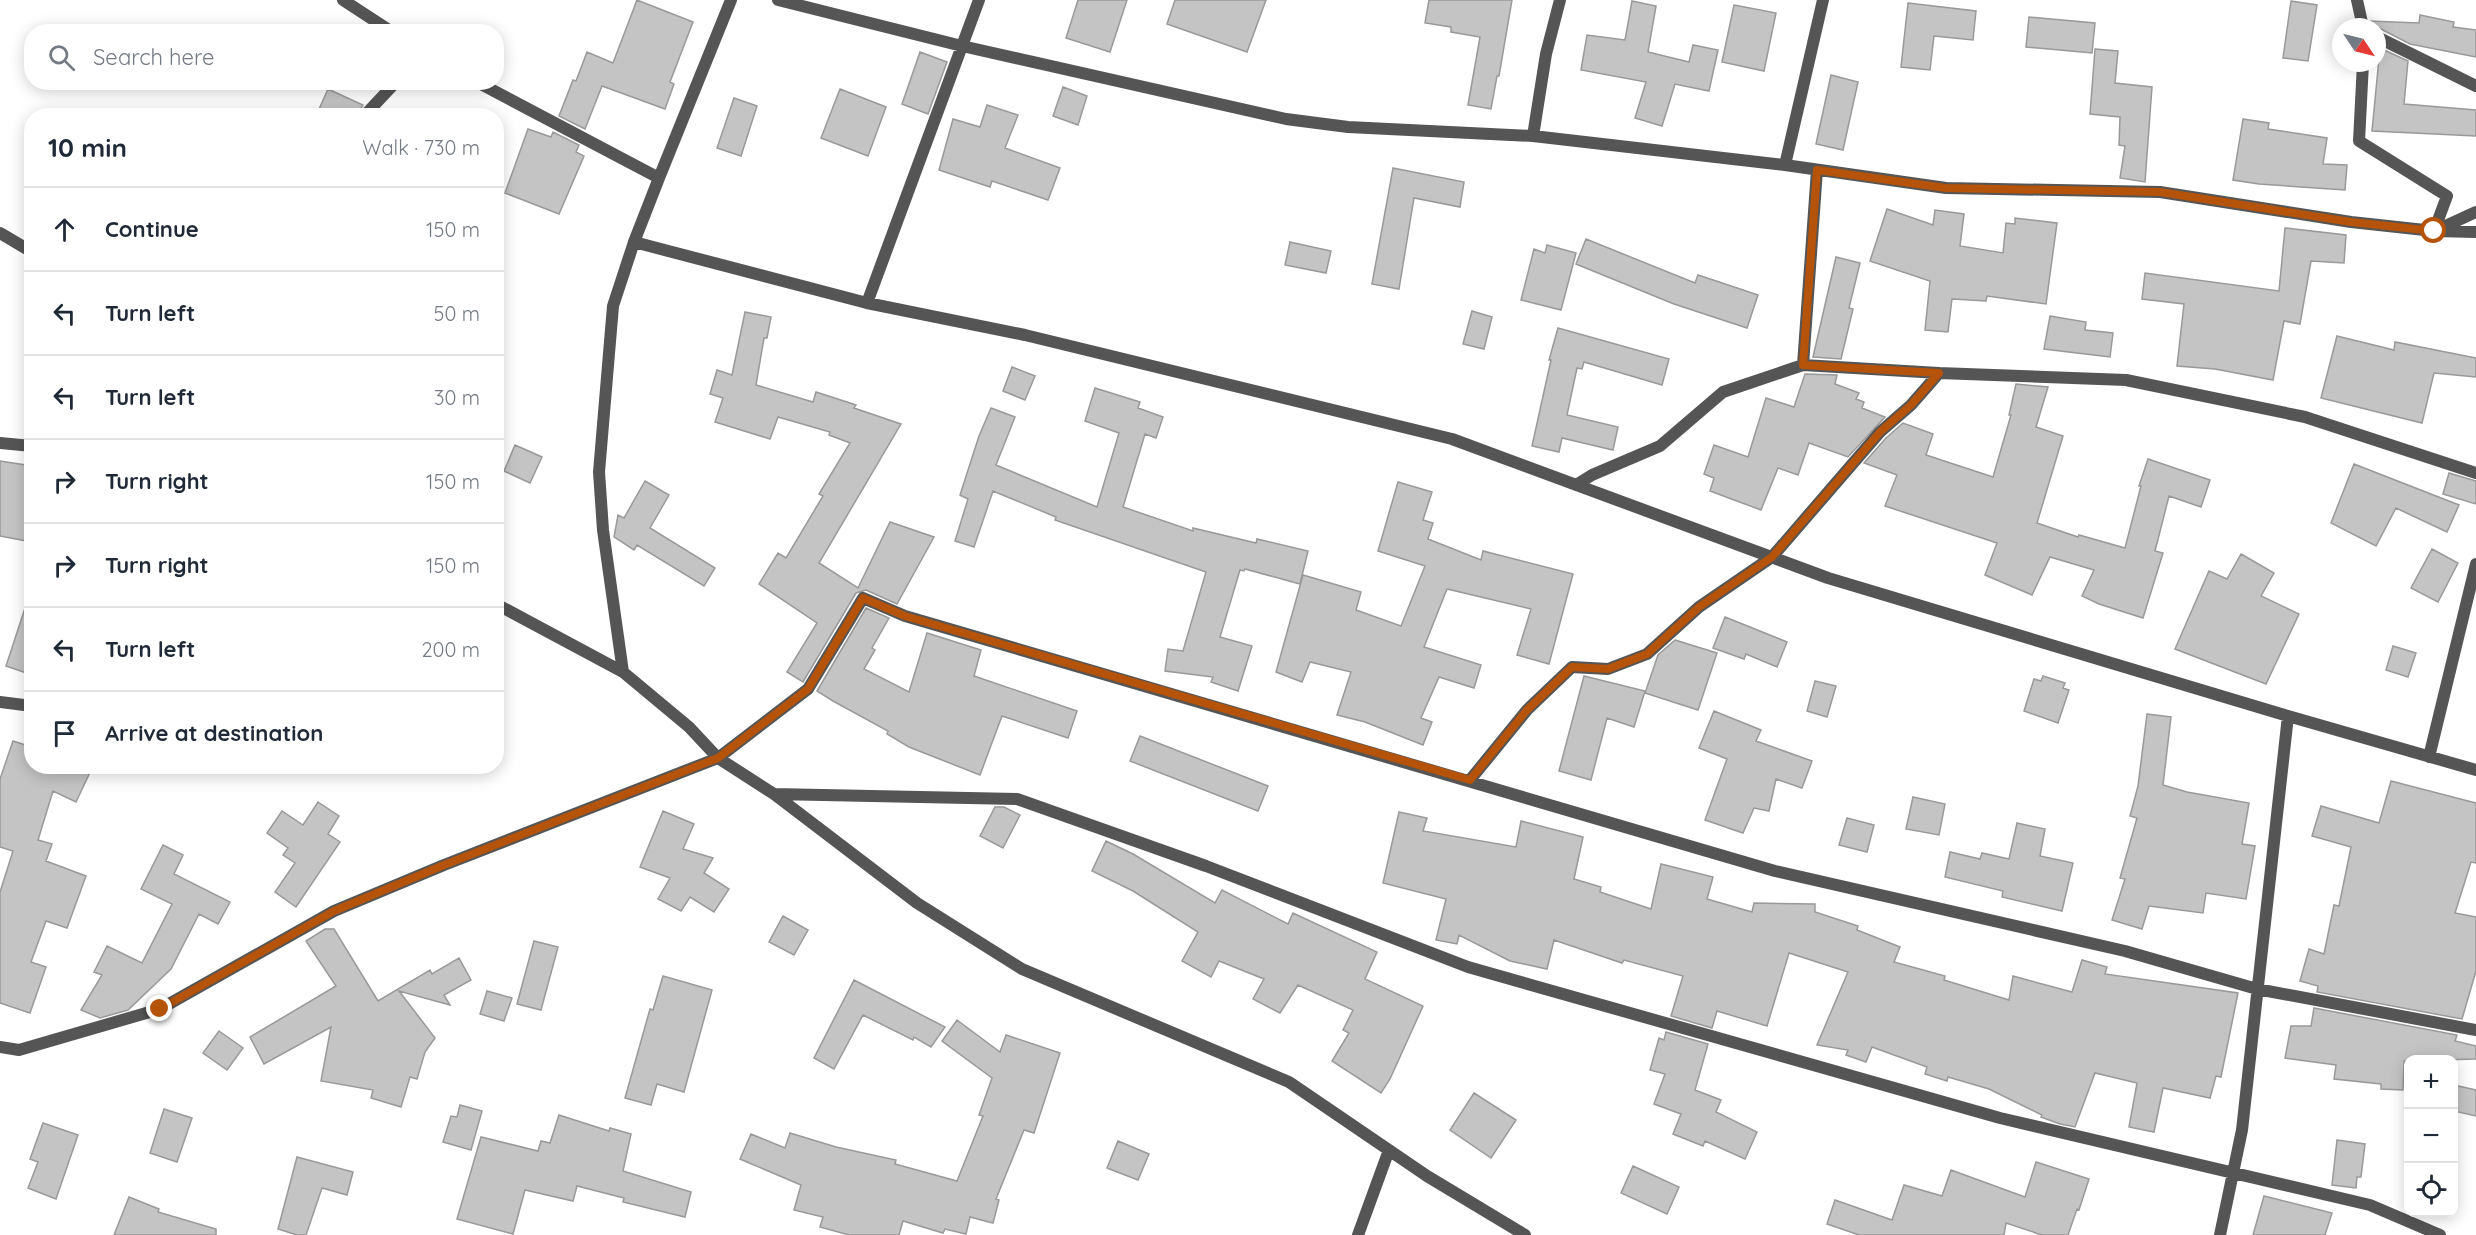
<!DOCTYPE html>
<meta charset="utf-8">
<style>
body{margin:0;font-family:Quicksand,sans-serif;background:#f6f6f7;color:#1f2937}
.controls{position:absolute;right:18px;bottom:18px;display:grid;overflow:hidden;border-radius:12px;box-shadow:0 3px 15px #0003}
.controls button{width:54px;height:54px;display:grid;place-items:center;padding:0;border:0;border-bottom:2px solid #e0e1e3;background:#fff;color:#1f2937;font:30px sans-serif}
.compass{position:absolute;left:2332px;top:18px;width:54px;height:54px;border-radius:50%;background:#fff;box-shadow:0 3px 15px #0003;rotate:125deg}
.stop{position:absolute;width:18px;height:18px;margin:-14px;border:4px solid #b45309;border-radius:50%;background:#fff}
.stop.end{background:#b45309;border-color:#fff;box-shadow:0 2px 6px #0008}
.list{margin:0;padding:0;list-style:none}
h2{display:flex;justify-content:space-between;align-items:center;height:78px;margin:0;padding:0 24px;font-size:26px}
h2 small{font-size:20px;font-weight:400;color:#747a83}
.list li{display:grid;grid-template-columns:39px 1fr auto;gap:18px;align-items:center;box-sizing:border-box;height:84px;padding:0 24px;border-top:2px solid #e0e1e3}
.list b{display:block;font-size:22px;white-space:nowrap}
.list em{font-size:20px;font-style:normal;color:#747a83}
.icon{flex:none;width:33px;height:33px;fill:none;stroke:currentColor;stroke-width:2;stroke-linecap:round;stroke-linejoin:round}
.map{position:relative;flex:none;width:2476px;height:1235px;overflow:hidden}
.search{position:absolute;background:#fff;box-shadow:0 3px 15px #0003;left:24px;top:24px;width:480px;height:66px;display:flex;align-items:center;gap:15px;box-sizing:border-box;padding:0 21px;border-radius:24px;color:#747a83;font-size:22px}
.panel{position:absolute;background:#fff;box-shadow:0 3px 15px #0003;left:24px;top:108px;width:480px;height:666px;border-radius:24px}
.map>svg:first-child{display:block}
</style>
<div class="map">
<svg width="2476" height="1235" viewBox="0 0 2476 1235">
<rect width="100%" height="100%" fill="#fff"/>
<path fill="#c4c4c4" stroke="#999" stroke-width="1.5" d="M 637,0 L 693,22 L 670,82 L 674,84 L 665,109 L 602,86 L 585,129 L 559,116 L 573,80 L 576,81 L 587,52 L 613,63 Z
M 1078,0 L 1127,0 L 1110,52 L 1066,38 Z
M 1175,0 L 1266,0 L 1247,52 L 1167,24 Z
M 1429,0 L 1512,0 L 1499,76 L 1497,76 L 1491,109 L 1468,105 L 1480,37 L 1451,32 L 1451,27 L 1425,23 Z
M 1632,1 L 1656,6 L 1648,52 L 1689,62 L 1693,45 L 1718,50 L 1709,91 L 1675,84 L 1662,126 L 1635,118 L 1646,82 L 1581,70 L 1587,35 L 1625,40 Z
M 2291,1 L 2317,5 L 2308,61 L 2283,58 Z
M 1908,3 L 1976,11 L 1973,40 L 1934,36 L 1930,70 L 1901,67 Z
M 1734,5 L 1776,13 L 1764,71 L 1722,62 Z
M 2420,15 L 2454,22 L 2453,27 L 2476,30 L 2476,57 L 2410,44 L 2377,27 L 2371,27 L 2370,21 L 2419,23 Z
M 2029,17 L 2095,23 L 2092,53 L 2026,47 Z
M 2380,48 L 2408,61 L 2404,104 L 2476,110 L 2476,136 L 2372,131 Z
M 2095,49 L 2118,51 L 2115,83 L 2152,87 L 2145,182 L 2120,178 L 2125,146 L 2119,145 L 2120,117 L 2090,114 Z
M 920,52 L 947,62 L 928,114 L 902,104 Z
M 1831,75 L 1858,82 L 1843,150 L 1816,144 Z
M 1063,87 L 1087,96 L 1078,125 L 1053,116 Z
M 328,89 L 363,105 L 356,116 L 316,116 Z
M 840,89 L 886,107 L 868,156 L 821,138 Z
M 734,98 L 757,106 L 741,156 L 717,148 Z
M 987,105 L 1018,115 L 1005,148 L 1060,168 L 1048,200 L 992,181 L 990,187 L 939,170 L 953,119 L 980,127 Z
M 2243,119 L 2269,123 L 2268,129 L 2327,138 L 2323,164 L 2347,165 L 2345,190 L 2259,184 L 2233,180 Z
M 528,129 L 551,137 L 553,132 L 579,145 L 576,152 L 584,156 L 559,214 L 505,193 Z
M 1393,168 L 1464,182 L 1460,207 L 1414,198 L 1399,289 L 1372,284 Z
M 1887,209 L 1933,225 L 1935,210 L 1964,214 L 1960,246 L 2003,253 L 2006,223 L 2015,224 L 2015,218 L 2057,223 L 2046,304 L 1987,296 L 1986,301 L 1952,299 L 1948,332 L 1925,330 L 1930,281 L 1870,261 Z
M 2285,228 L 2346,235 L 2344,263 L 2311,261 L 2300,324 L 2284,321 L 2273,380 L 2215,369 L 2177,366 L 2184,304 L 2142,299 L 2145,273 L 2279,291 Z
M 1586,239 L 1695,283 L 1698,275 L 1758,295 L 1747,328 L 1674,304 L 1576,264 Z
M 1290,242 L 1331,251 L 1326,273 L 1285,265 Z
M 1547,245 L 1576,253 L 1561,310 L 1521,300 L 1534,249 L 1545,253 Z
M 1836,257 L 1860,263 L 1849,308 L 1853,309 L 1841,359 L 1813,357 Z
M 1472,311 L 1492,317 L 1484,349 L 1463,344 Z
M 745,312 L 771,317 L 767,338 L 764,338 L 756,385 L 813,402 L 816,392 L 856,405 L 854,408 L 901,424 L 819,563 L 858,588 L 890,522 L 934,537 L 897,604 L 866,590 L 856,593 L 803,682 L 787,672 L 817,623 L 759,584 L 778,553 L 786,558 L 823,496 L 819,494 L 850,443 L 829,435 L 830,432 L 778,417 L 770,439 L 715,422 L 723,398 L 710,394 L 717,370 L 732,375 Z
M 2050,316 L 2086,322 L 2085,330 L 2113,333 L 2110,357 L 2044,349 Z
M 1558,328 L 1669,359 L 1662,385 L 1584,362 L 1582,369 L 1577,368 L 1567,415 L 1618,427 L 1613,450 L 1562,438 L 1559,452 L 1532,446 L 1551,360 L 1549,360 Z
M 2337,336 L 2394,350 L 2395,342 L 2476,358 L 2476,377 L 2434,373 L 2422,423 L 2321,398 Z
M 1012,367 L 1035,376 L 1025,400 L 1003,391 Z
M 1805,374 L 1837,375 L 1835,384 L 1859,393 L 1856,399 L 1864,402 L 1862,408 L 1885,417 L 1848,457 L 1809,443 L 1798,475 L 1778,468 L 1761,510 L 1710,491 L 1714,478 L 1704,474 L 1714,445 L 1748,457 L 1766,398 L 1794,407 Z
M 2016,384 L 2048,387 L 2036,427 L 2063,436 L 2037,523 L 2078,537 L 2079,535 L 2125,548 L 2141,486 L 2139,486 L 2148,459 L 2210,480 L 2201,507 L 2169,496 L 2155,551 L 2163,553 L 2143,618 L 2099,604 L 2082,596 L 2094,570 L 2050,557 L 2032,595 L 1985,575 L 1997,543 L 1885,506 L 1897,475 L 1864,463 L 1886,438 L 1903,423 L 1933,434 L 1926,455 L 1993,477 L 2011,415 L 2009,415 Z
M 1095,388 L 1140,402 L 1138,408 L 1163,417 L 1156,438 L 1145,434 L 1123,507 L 1193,531 L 1193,528 L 1256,543 L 1257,539 L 1308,551 L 1300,584 L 1245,569 L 1244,571 L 1240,570 L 1220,637 L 1252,646 L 1238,691 L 1211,682 L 1213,677 L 1165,671 L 1168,649 L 1183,651 L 1206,572 L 1055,520 L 1056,517 L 993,491 L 974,547 L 955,541 L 968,499 L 960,495 L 979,436 L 991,408 L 1015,417 L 996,465 L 1097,507 L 1119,433 L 1085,421 Z
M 515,445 L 542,457 L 530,483 L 504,471 Z
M 0,461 L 32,466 L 32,542 L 0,536 Z
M 2354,464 L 2459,505 L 2447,532 L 2396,508 L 2376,546 L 2331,523 Z
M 2449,473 L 2476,481 L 2476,504 L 2443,494 Z
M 645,481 L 669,495 L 650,528 L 715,568 L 704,586 L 637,545 L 634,550 L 614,537 L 618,515 L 624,518 Z
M 1398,482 L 1432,492 L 1423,520 L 1433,523 L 1428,539 L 1481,560 L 1483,551 L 1573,574 L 1549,664 L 1517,655 L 1531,609 L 1447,589 L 1424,647 L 1481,665 L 1474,688 L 1439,677 L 1421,718 L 1432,722 L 1423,745 L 1365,722 L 1337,715 L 1351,672 L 1310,662 L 1302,682 L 1276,672 L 1303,575 L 1361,592 L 1356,610 L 1401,626 L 1425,566 L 1378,551 Z
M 2432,549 L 2458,563 L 2438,602 L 2411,588 Z
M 2241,554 L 2274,573 L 2261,596 L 2299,614 L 2266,684 L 2175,649 L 2209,571 L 2227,579 Z
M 27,602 L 32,602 L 32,675 L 6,666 Z
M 866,608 L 889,618 L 872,648 L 875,650 L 864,669 L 909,692 L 927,633 L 981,650 L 974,676 L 1077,711 L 1068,738 L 1002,716 L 980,775 L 909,747 L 887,734 L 888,731 L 833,701 L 817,691 Z
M 1725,617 L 1787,642 L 1777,667 L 1746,654 L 1744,659 L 1713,648 Z
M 1675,640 L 1717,653 L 1698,710 L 1645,693 L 1658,655 Z
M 2393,646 L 2416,653 L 2408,677 L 2386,670 Z
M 1584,676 L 1645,691 L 1634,727 L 1607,718 L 1591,780 L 1559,771 Z
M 2043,676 L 2065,683 L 2063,688 L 2069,690 L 2058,723 L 2024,711 L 2034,679 L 2041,681 Z
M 1815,681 L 1836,686 L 1827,717 L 1807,711 Z
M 1714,711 L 1761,730 L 1756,741 L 1812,761 L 1802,788 L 1776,779 L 1769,811 L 1754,808 L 1743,833 L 1705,820 L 1727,759 L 1699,748 Z
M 2147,714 L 2171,717 L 2163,785 L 2187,792 L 2249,803 L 2242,844 L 2255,846 L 2246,899 L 2206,893 L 2203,913 L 2149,906 L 2142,929 L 2112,920 L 2125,879 L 2120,878 L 2137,818 L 2130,816 L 2138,786 Z
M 1140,736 L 1268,786 L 1258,811 L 1130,761 Z
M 13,741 L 32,747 L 32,766 L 93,766 L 76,802 L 53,791 L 38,840 L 52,844 L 46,861 L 86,876 L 67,928 L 46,921 L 31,962 L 46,967 L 30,1013 L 0,1003 L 0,892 L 13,851 L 0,847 L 0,779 Z
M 2391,781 L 2476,803 L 2476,863 L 2471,862 L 2455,913 L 2476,917 L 2476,971 L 2462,1019 L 2317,992 L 2318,986 L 2300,981 L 2309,949 L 2324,954 L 2334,905 L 2339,906 L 2351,847 L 2312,836 L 2321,806 L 2379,823 Z
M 1913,797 L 1945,804 L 1939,835 L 1906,829 Z
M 318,802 L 339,816 L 328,834 L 340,842 L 296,907 L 275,892 L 295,863 L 283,855 L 288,848 L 267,833 L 282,811 L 303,825 Z
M 995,807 L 1004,807 L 1020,815 L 1003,848 L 980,836 Z
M 663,811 L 694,824 L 683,849 L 713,858 L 704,873 L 729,889 L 714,912 L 690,897 L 681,911 L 658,899 L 670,878 L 640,867 Z
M 1399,812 L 1427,818 L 1423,831 L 1516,847 L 1521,821 L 1583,837 L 1574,879 L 1601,887 L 1600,892 L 1651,909 L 1661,864 L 1713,877 L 1707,899 L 1752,912 L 1754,903 L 1815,904 L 1815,912 L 1858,926 L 1857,930 L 1900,947 L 1894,962 L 1945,976 L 1944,980 L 2009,1000 L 2013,976 L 2072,992 L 2082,960 L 2107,967 L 2105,974 L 2238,993 L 2221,1077 L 2216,1076 L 2210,1098 L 2163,1088 L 2154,1132 L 2129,1127 L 2137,1083 L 2095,1073 L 2075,1127 L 2060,1124 L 2041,1117 L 2042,1115 L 1989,1089 L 1948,1077 L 1947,1081 L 1925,1074 L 1927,1067 L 1872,1047 L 1866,1062 L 1846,1055 L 1848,1050 L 1817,1045 L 1848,972 L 1789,953 L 1767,1026 L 1717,1011 L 1712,1028 L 1671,1016 L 1683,976 L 1624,960 L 1622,963 L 1554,940 L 1547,969 L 1510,961 L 1459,935 L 1457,944 L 1436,940 L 1446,899 L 1383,883 Z
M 1847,818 L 1874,825 L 1867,852 L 1839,845 Z
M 2017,823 L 2045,829 L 2040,856 L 2073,863 L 2062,911 L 2002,897 L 2003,891 L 1945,877 L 1950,852 L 1980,859 L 1982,853 L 2009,859 Z
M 1106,841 L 1133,854 L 1215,903 L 1222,890 L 1288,924 L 1293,913 L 1377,952 L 1365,979 L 1423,1006 L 1390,1079 L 1381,1093 L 1332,1061 L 1349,1033 L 1343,1030 L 1353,1010 L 1298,985 L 1280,1013 L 1253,999 L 1264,979 L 1219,961 L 1211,977 L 1182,961 L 1198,932 L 1133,891 L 1092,871 Z
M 163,845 L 183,855 L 174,874 L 230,902 L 218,924 L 199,914 L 171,969 L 128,1010 L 100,1018 L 81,1010 L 102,975 L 94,972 L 107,946 L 142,963 L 172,904 L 141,889 Z
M 783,916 L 808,930 L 794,955 L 769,942 Z
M 325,929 L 334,929 L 378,1001 L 430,970 L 432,974 L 459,958 L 471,980 L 444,995 L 450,1005 L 399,991 L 435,1038 L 425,1052 L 417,1079 L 410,1077 L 401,1107 L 371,1098 L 373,1090 L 321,1081 L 331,1027 L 264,1064 L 250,1037 L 336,986 L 306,941 Z
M 534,941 L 558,947 L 541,1010 L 517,1004 Z
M 663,976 L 712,990 L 684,1092 L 657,1084 L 651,1105 L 625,1098 L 650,1009 L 653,1010 Z
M 854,980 L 945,1027 L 931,1047 L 914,1037 L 913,1040 L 863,1015 L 834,1069 L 814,1058 Z
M 487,991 L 512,998 L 504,1021 L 480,1014 Z
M 2314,1008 L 2457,1035 L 2455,1041 L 2476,1046 L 2476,1059 L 2404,1061 L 2403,1090 L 2381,1089 L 2381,1084 L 2334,1079 L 2336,1065 L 2285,1058 L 2291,1026 L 2311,1026 Z
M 957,1020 L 1000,1052 L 1006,1035 L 1060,1053 L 1034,1133 L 1024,1130 L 996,1199 L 999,1200 L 993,1223 L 970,1217 L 966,1234 L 945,1229 L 943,1233 L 903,1221 L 899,1235 L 849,1235 L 820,1227 L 823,1217 L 794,1210 L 801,1185 L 740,1159 L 751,1134 L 785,1148 L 790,1133 L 836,1147 L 896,1160 L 895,1164 L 957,1181 L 983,1116 L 979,1115 L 992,1078 L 942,1041 Z
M 219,1031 L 243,1048 L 227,1070 L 203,1053 Z
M 1666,1032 L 1708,1044 L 1695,1090 L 1721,1100 L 1716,1112 L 1757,1132 L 1745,1159 L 1705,1141 L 1703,1146 L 1673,1134 L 1681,1114 L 1654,1104 L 1665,1074 L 1650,1070 L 1659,1038 L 1664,1040 Z
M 2454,1085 L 2476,1090 L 2476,1116 L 2454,1111 Z
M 1474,1093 L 1516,1120 L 1491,1158 L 1450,1130 Z
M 460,1105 L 482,1111 L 471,1150 L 443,1142 L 451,1116 L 457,1117 Z
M 164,1109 L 192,1118 L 177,1162 L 150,1153 Z
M 559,1115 L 609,1131 L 610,1128 L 631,1134 L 623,1171 L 691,1192 L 685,1217 L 623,1202 L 624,1198 L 577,1186 L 573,1201 L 525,1190 L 513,1234 L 457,1219 L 481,1137 L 538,1151 L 541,1141 L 550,1143 Z
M 43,1123 L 78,1135 L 56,1199 L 28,1188 L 38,1162 L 30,1159 Z
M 2337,1140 L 2365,1144 L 2361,1177 L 2357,1177 L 2356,1188 L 2332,1185 Z
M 1118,1141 L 1149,1154 L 1138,1180 L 1107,1168 Z
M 297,1157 L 353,1172 L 347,1195 L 322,1188 L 306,1235 L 297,1235 L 278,1229 Z
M 2036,1162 L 2089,1179 L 2079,1210 L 2077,1209 L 2068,1235 L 2042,1235 L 2006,1223 L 2004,1235 L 1859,1235 L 1827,1224 L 1835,1200 L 1892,1220 L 1904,1185 L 1942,1196 L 1951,1170 L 2025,1197 Z
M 1633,1166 L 1679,1187 L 1667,1214 L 1621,1193 Z
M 2264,1196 L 2332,1213 L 2325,1235 L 2253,1235 Z
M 129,1197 L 159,1209 L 158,1212 L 216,1229 L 216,1235 L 114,1235 Z"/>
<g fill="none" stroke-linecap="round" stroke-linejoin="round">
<path stroke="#555" stroke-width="12" d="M 343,0 L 392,32
M 778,0 L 962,46 L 1286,119 L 1348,127 L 1533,136 L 1785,165 L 1946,188 L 2160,192 L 2351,222 L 2434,231 L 2476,232
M 2357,0 L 2363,27
M 2377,37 L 2476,86
M 2363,63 L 2359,141 L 2447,196 L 2434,231
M 477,82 L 659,178 L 634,242 L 867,303 L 1025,335 L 1452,439 L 1828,578 L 2288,716 L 2476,770
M 364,116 L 396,82
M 1533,136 L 1546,54 L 1560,0
M 1785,165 L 1823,0
M 659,178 L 731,0
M 2439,229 L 2476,212
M 0,233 L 32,252
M 867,303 L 979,0
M 1803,365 L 1817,170
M 0,443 L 32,446
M 1576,485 L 1592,475 L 1660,446 L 1723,392 L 1803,365 L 1939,373
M 496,604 L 623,672 L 689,727 L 718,758 L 774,794 L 917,903 L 1022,969 L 1289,1082 L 1427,1176 L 1525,1235
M 623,672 L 603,530 L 599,472 L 613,306 L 634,242
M 0,702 L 32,706
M 2429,757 L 2476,564
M 1470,780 L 1527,710 L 1572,667 L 1608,669 L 1647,654 L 1699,607 L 1772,557 L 1880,432 L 1911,405 L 1939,373 L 2126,380 L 2305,417 L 2476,473
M 774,794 L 1017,799 L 1206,866 L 1468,967 L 2000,1118 L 2370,1205 L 2440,1235
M 0,1047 L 19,1050 L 160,1009 L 334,911 L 444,865 L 718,758 L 808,689 L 863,598 L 905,616 L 1775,871 L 2125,951 L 2257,989 L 2476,1030
M 1358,1235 L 1389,1150
M 2220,1235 L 2242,1130 L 2288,716"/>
</g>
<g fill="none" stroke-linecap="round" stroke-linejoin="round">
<path stroke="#b45309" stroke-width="8" d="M 160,1009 L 334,911 L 444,865 L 718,758 L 808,689 L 863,598 L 905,616 L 1470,780 L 1527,710 L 1572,667 L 1608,669 L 1647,654 L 1699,607 L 1772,557 L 1880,432 L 1911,405 L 1939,373 L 1803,365 L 1817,170 L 1946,188 L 2160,192 L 2351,222 L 2434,231"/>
</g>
</svg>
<div class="controls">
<button>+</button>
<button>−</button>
<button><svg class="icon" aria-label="locate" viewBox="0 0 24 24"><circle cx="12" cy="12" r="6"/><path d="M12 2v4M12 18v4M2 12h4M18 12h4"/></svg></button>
</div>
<svg class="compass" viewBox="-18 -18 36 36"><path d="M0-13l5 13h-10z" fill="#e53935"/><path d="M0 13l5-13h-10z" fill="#747a83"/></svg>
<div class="stop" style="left:2434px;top:231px"></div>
<div class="stop end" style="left:160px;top:1009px"></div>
<div class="search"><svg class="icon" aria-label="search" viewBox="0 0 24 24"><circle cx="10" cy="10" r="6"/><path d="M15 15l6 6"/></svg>Search here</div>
<section class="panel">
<h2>10 min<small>Walk · 730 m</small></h2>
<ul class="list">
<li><svg class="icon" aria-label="ahead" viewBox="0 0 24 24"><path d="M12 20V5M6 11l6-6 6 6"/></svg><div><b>Continue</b></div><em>150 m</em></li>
<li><svg class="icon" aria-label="left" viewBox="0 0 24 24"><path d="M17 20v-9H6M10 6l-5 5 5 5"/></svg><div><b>Turn left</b></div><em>50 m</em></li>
<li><svg class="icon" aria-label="left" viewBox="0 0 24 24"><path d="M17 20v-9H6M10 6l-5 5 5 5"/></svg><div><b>Turn left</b></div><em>30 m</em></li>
<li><svg class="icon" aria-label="right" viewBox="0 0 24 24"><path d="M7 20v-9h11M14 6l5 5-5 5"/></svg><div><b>Turn right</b></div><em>150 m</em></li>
<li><svg class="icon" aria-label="right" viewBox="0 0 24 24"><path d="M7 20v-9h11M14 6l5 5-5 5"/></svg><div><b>Turn right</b></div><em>150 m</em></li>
<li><svg class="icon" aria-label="left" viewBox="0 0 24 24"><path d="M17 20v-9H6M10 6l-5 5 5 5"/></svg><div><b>Turn left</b></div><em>200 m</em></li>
<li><svg class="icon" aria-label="arrive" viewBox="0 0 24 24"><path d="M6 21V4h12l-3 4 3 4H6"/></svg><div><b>Arrive at destination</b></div></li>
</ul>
</section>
</div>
